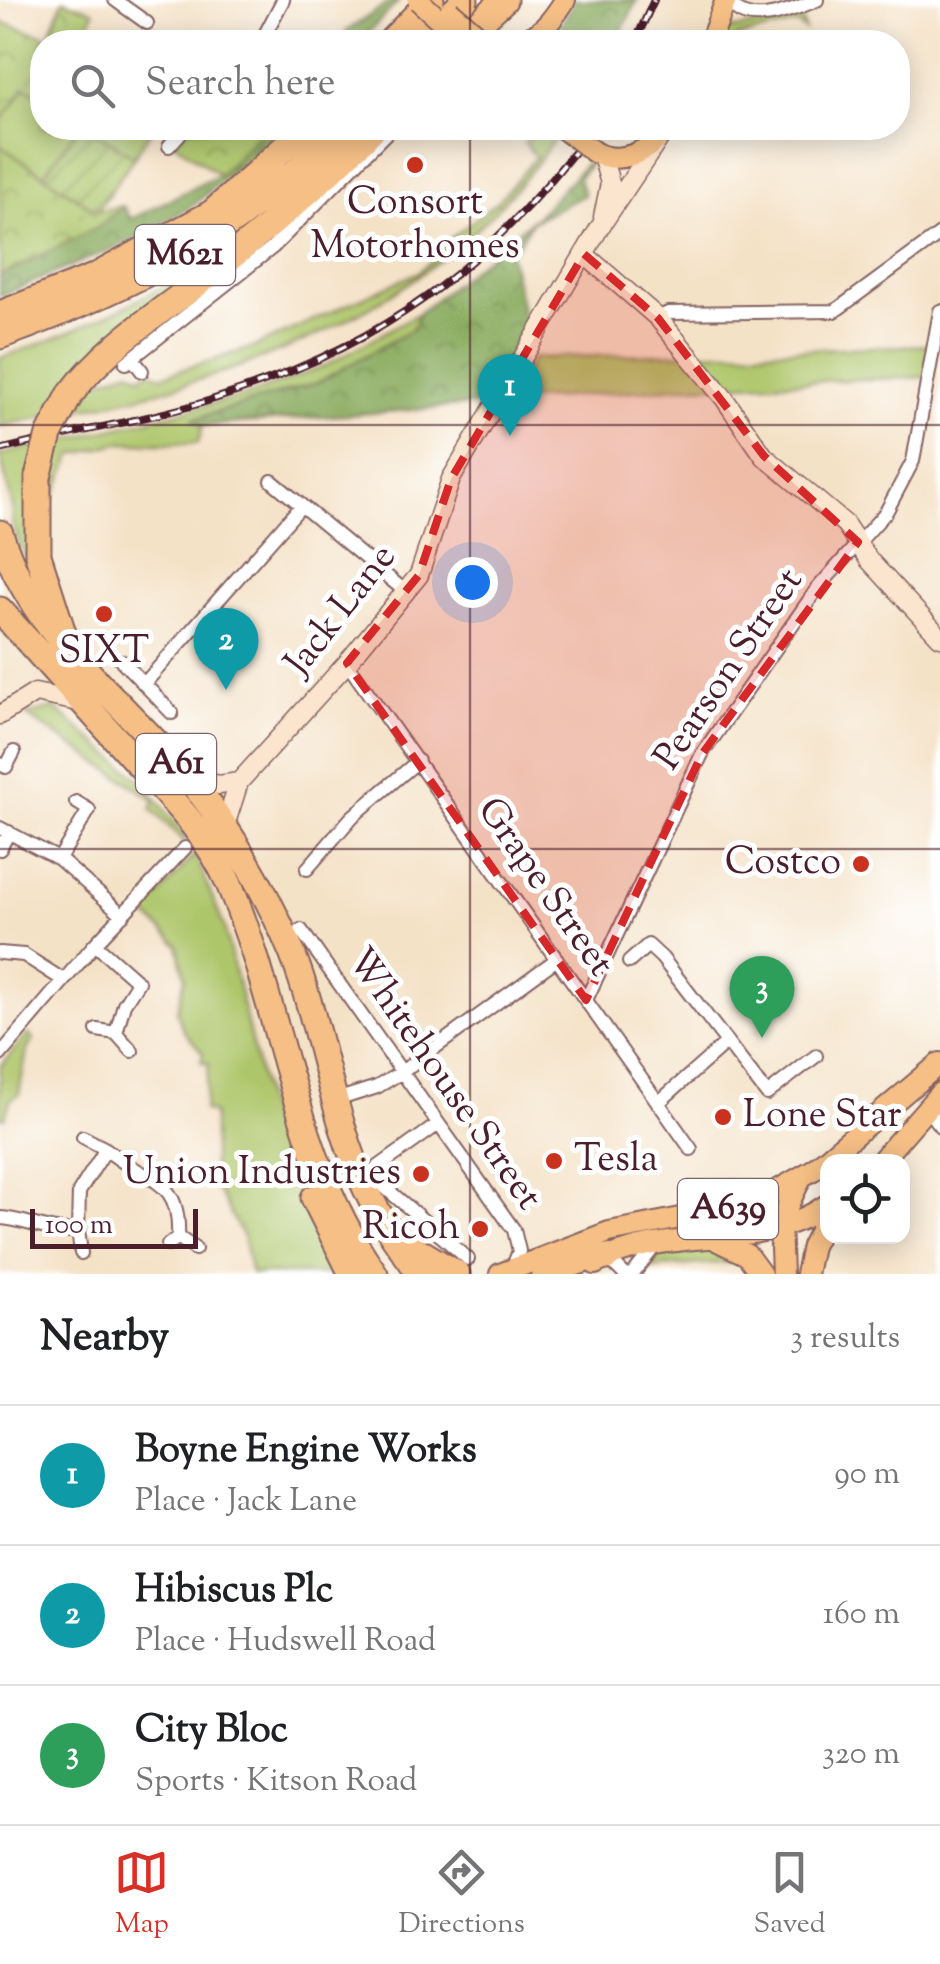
<!DOCTYPE html>
<meta charset="utf-8">
<style>
body{margin:0;font-family:"Sorts Mill Goudy",serif;background:#f2f2f2;color:#202124}
.controls{position:absolute;right:30px;bottom:30px;display:grid;overflow:hidden;border-radius:20px;box-shadow:0 5px 25px #0003}
.controls button{width:90px;height:90px;display:grid;place-items:center;padding:0;border:0;border-bottom:2px solid #e0e0e0;background:#fff;color:#202124;font:50px sans-serif}
.scale{position:absolute;left:30px;bottom:25px;width:168px;box-sizing:border-box;padding-left:10px;border:5px solid #4a1f2b;border-top:0;font-size:28px;line-height:35px;white-space:nowrap;color:#4a1f2b;-webkit-text-stroke:8px #fff;paint-order:stroke}
.you{position:absolute;left:472px;top:582px;width:35px;height:35px;margin:-25px;border:8px solid #fff;border-radius:50%;background:#1a73e8;box-shadow:0 0 0 15px #1a73e833}
.badge{display:grid;place-items:center;width:65px;height:65px;border-radius:50%;background:#d93025;color:#fff;font-size:32px;font-weight:700}
.pin{position:absolute;translate:-50% -82px;filter:drop-shadow(0 2px 5px #0008)}
.pin::after{content:'';position:absolute;top:52px;width:35px;height:30px;background:inherit;clip-path:polygon(0 0,100% 0,50% 100%)}
.list{margin:0;padding:0;list-style:none}
h2{display:flex;justify-content:space-between;align-items:center;height:130px;margin:0;padding:0 40px;font-size:42px}
h2 small{font-size:32px;font-weight:400;color:#757577}
.list li{display:grid;grid-template-columns:65px 1fr auto;gap:30px;align-items:center;box-sizing:border-box;height:140px;padding:0 40px;border-top:2px solid #e0e0e0}
.list b{display:block;font-size:38px;white-space:nowrap}
.list p{margin:0;font-size:32px;white-space:nowrap;color:#757577}
.list em{font-size:32px;font-style:normal;color:#757577}
.icon{flex:none;width:55px;height:55px;fill:none;stroke:currentColor;stroke-width:2;stroke-linecap:round;stroke-linejoin:round}
.map{position:relative;flex:none;width:940px;height:1274px;overflow:hidden}
.search{position:absolute;background:#fff;box-shadow:0 5px 25px #0003;left:30px;right:30px;top:30px;height:110px;display:flex;align-items:center;gap:25px;box-sizing:border-box;padding:0 35px;border-radius:40px;color:#757577;font-size:38px}
.sheet{height:550px;background:#fff}
nav{display:flex;justify-content:space-around;align-items:center;box-sizing:border-box;height:140px;border-top:2px solid #e0e0e0;background:#fff;font-size:28px;color:#757577}
nav a{display:grid;justify-items:center;gap:5px}
nav .on{color:#d93025}
.map>svg:first-child{display:block}
</style>
<div class="map">
<svg width="940" height="1274" viewBox="0 0 940 1274">
<defs>
<pattern id="forest-crowns" width="20" height="18" patternUnits="userSpaceOnUse" patternTransform="scale(2.5)"><rect width="20" height="18" fill="#8aab5f"/><path d="M2 6a3 3 0 1 1 6 0M12 15a3 3 0 1 1 6 0" fill="none" stroke="#738b4f"/></pattern>
<pattern id="park-crowns" width="20" height="18" patternUnits="userSpaceOnUse" patternTransform="scale(2.5)"><rect width="20" height="18" fill="#aec66b"/><path d="M2 6a3 3 0 1 1 6 0M12 15a3 3 0 1 1 6 0" fill="none" stroke="#90a058"/></pattern>
<pattern id="garden-furrows" width="10" height="10" patternUnits="userSpaceOnUse" patternTransform="scale(2.5)"><rect width="10" height="10" fill="#aec66b"/><path d="M-1 1l2-2M0 10L10 0M9 11l2-2" fill="none" stroke="#90a058"/></pattern>
</defs>
<rect width="100%" height="100%" fill="#fff"/>
<filter id="ink" filterUnits="userSpaceOnUse"><feTurbulence type="fractalNoise" baseFrequency=".01" numOctaves="2"/><feDisplacementMap in="SourceGraphic" scale="20" xChannelSelector="R" yChannelSelector="G"/><feConvolveMatrix kernelMatrix="1 2 1 2 8 2 1 2 1" color-interpolation-filters="sRGB"/></filter>
<filter id="wash" filterUnits="userSpaceOnUse"><feTurbulence type="fractalNoise" baseFrequency=".0048" numOctaves="4" result="noise"/><feDisplacementMap in="SourceGraphic" scale="40" xChannelSelector="R" yChannelSelector="G"/><feGaussianBlur stdDeviation="2.25" result="paint"/><feColorMatrix in="noise" values="0 0 0 0 0 0 0 0 0 0 0 0 0 0 0 0 0 1.4 0 .05"/><feComposite in="paint" operator="in"/></filter>
<g filter="url(#wash)">
<rect width="100%" height="100%" fill="#f4e2c7"/>
<path fill="#aec66b" stroke="#7c724b" stroke-width="2.5" d="M 801,15 L 805,30 L 796,24 L 737,37 L 737,42 L 722,42 L 730,19 L 731,30 Z
M 26,86 L 42,97 L 42,128 L 78,128 L 44,175 L 0,146 L 0,123 Z
M 542,131 L 555,138 C 443,301 263,374 76,410 L 97,381 L 130,370 L 141,376 L 148,371 L 162,376 L 254,347 L 417,273 L 440,254 L 440,247 L 499,200 L 536,157 L 524,142 Z
M 235,244 L 48,416 L 0,426 L 0,358 C 84,330 161,292 235,244 Z
M 419,313 L 414,329 L 317,383 L 195,419 L 203,426 L 198,443 L 119,443 L 73,455 L 48,509 L 61,441 L 245,396 L 323,367 Z
M 934,345 L 929,377 L 690,386 L 506,402 L 533,358 Z
M 36,446 L 31,559 L 25,560 L 12,523 L 13,509 L 0,455 Z
M 54,708 L 142,781 L 186,837 L 184,841 L 151,809 L 155,800 L 26,715 Z
M 195,854 L 224,927 L 272,1128 L 332,1274 L 251,1274 L 243,1237 L 213,1182 L 213,1113 L 204,1111 L 209,1064 L 201,1062 L 203,1053 L 183,1030 L 177,1011 L 185,977 L 178,945 L 144,913 Z
M 28,1034 L 34,1039 L 27,1050 L 19,1094 L 10,1100 L 5,1118 L 0,1117 L 0,1067 Z
M 710,1248 L 739,1262 L 642,1268 L 667,1251 Z"/>
<path fill="url(#forest-crowns)" stroke="#6a6545" stroke-width="2.5" d="M 393,0 L 398,2 L 359,42 L 339,42 L 347,31 Z
M 574,0 L 637,0 L 616,42 L 553,42 Z
M 264,128 L 281,128 L 195,204 L 138,238 L 0,296 L 0,276 L 99,226 L 123,206 L 131,219 L 219,175 Z
M 587,162 L 589,165 L 578,178 L 584,195 L 532,221 L 516,247 L 509,250 L 527,332 L 487,404 L 203,426 L 193,419 L 317,383 L 413,329 L 419,313 L 539,214 Z"/>
<path fill="url(#park-crowns)" stroke="#7c724b" stroke-width="2.5" d="M 63,0 L 94,11 L 83,42 L 42,42 L 42,97 L 25,87 L 0,123 L 0,22 L 49,37 Z
M 88,128 L 148,128 L 151,130 L 134,157 Z
M 188,128 L 264,128 L 219,175 L 174,142 Z
M 0,146 L 97,211 L 123,206 L 99,226 L 0,276 Z"/>
<path fill="url(#garden-furrows)" stroke="#7c724b" stroke-width="2.5" d="M 78,128 L 88,128 L 134,157 L 97,211 L 44,175 Z"/>
</g>
<g filter="url(#ink)">
<g fill="none" stroke-linecap="round" stroke-linejoin="round">
<defs>
<path id="street" d="M 115,0 L 147,23
M 728,0 C 745,31 791,10 817,0
M 261,42 L 283,0
M 510,128 L 528,128
M 169,146 L 185,128
M 658,318 L 668,313 L 835,311 L 940,234
M 132,358 L 142,371
M 126,363 L 273,247 L 391,128
M 272,481 L 406,592
M 122,661 L 172,713
M 347,663 L 691,1149
M 145,683 L 301,506
M 0,764 L 6,767 L 14,752
M 0,828 L 59,859 L 123,915
M 0,849 L 9,832
M 59,859 L 89,810 L 76,802
M 307,869 L 352,817 L 418,761
M 301,930 L 514,1230 L 519,1251 L 512,1269
M 95,944 L 138,982 L 124,1004 L 116,1033
M 0,953 L 24,955 L 63,980
M 629,962 L 648,945 L 662,958 L 767,1094 L 816,1056
M 586,1000 L 702,754 L 817,589 L 886,512 L 913,461 L 940,311
M 97,1030 L 116,1033 L 132,1051
M 0,1055 L 95,944 L 185,848
M 336,1100 L 377,1087 L 400,1073 L 557,959
M 658,1103 L 726,1043
M 926,1108 L 940,1126
M 437,1125 L 377,1168 L 374,1178 L 468,1259
M 83,1137 L 106,1149
M 0,1218 C 27,1219 51,1235 78,1230 L 79,1192 L 106,1149 C 145,1184 181,1174 178,1237
M 78,1230 L 81,1253
M 168,1245 L 178,1237 L 195,1249
M 607,1257 L 624,1274
M 633,1274 L 655,1246"/>
<path id="secondary" d="M 602,156 L 610,183 L 603,217
M 584,254 L 658,318 L 724,398 L 764,456 L 845,524 L 869,560 L 940,637
M 0,715 L 35,693 L 78,702
M 186,777 L 219,785 L 239,782
M 224,829 L 239,782 L 347,663 L 419,575 L 451,479 L 600,227 L 657,142"/>
<path id="primary" d="M 478,35 L 500,42
M 514,42 C 539,39 552,21 565,0
M 710,42 L 726,0
M 594,152 C 620,166 651,152 665,128
M 880,1162 L 940,1093
M 721,1220 L 767,1218 L 786,1225
M 718,1241 L 747,1255 L 761,1274
M 595,1264 C 667,1223 757,1255 828,1204
M 500,1274 L 609,1232 L 732,1208 L 771,1194 L 813,1170 L 940,1063
M 782,1274 L 780,1222 L 800,1180
M 806,1274 L 812,1246 L 828,1215"/>
<path id="highway" d="M 390,42 L 431,0
M 423,42 L 465,0
M 458,42 L 504,0
M 0,314 L 96,276 L 212,213 L 306,128
M 0,336 C 136,286 239,235 340,128
M 70,395 C 105,347 155,316 202,280 C 263,232 321,184 374,128
M 38,477 L 38,555 L 63,633
M 0,533 C 35,647 143,713 211,807 C 241,849 272,904 292,953 C 322,1029 331,1116 367,1191 C 380,1220 402,1248 420,1274
M 0,610 C 44,659 88,708 132,757 C 168,796 208,834 229,884 C 283,1012 293,1158 375,1274
M 314,1198 L 352,1274
M 407,1244 L 457,1274
M 544,1274 L 586,1259 L 607,1257"/>
</defs>
<use href="#street" stroke="#866362" stroke-width="16"/>
<use href="#secondary" stroke="#866362" stroke-width="21"/>
<use href="#primary" stroke="#866362" stroke-width="24"/>
<use href="#highway" stroke="#866362" stroke-width="29"/>
<use href="#street" stroke="#fff" stroke-width="12"/>
<use href="#secondary" stroke="#fbe5cf" stroke-width="18"/>
<use href="#primary" stroke="#f5bf86" stroke-width="20"/>
<use href="#highway" stroke="#f5bf86" stroke-width="25"/>
<defs>
<path id="rail" d="M 635,42 L 654,0
M 0,450 C 69,432 140,422 208,401 C 382,347 484,271 593,128"/>
</defs>
<use href="#rail" stroke="#4a1f2b" stroke-width="8"/>
<use href="#rail" stroke="#fff" stroke-width="4" stroke-dasharray="11" stroke-linecap="butt"/>
<defs>
<path id="primary-bridge" d="M 418,0 L 464,42
M 450,11 L 478,35
M 562,128 L 594,152"/>
<path id="highway-bridge" d="M 38,477 L 49,435 L 70,395"/>
</defs>
<use href="#primary-bridge" stroke="#866362" stroke-width="24" stroke-linecap="butt"/>
<use href="#highway-bridge" stroke="#866362" stroke-width="29" stroke-linecap="butt"/>
<use href="#primary-bridge" stroke="#f5bf86" stroke-width="20"/>
<use href="#highway-bridge" stroke="#f5bf86" stroke-width="25"/>
</g>
</g>
<path fill="#d62828" fill-opacity="0.2" stroke="#d62828" stroke-width="8" stroke-dasharray="20 12" stroke-linejoin="round" d="M 584,254 L 658,318 L 764,456 L 858,542 L 702,754 L 586,1000 L 347,663 L 419,575 L 451,479 Z"/>
<path fill="none" stroke="#4a1f2b" stroke-width="2.5" stroke-opacity="0.55" d="M 470,0 L 470,42M 470,128 L 470,1274M 0,425 L 940,425M 0,849 L 940,849"/>
<g fill="#c8321e" stroke="#fff" stroke-width="4">
<circle cx="415" cy="165" r="10"/>
<circle cx="104" cy="614" r="10"/>
<circle cx="861" cy="864" r="10"/>
<circle cx="723" cy="1117" r="10"/>
<circle cx="554" cy="1161" r="10"/>
<circle cx="421" cy="1174" r="10"/>
<circle cx="480" cy="1229" r="10"/>
</g>
<g text-anchor="middle" dominant-baseline="central" stroke-width="10" stroke-linejoin="round" paint-order="stroke">
<g fill="#fff" stroke="#80626b" stroke-width="2.5">
<rect x="135" y="225" width="100" height="60" rx="8"/>
<rect x="136" y="734" width="80" height="60" rx="8"/>
<rect x="678" y="1179" width="100" height="60" rx="8"/>
</g>
<g font-size="35" font-weight="bold" fill="#4a1f2b">
<text x="185" y="255">M621</text>
<text x="176" y="764">A61</text>
<text x="728" y="1209">A639</text>
</g>
<g font-size="38" fill="#4a1f2b" stroke="#fff" text-anchor="end">
<text x="415" y="204" text-anchor="middle">Consort<tspan x="415" dy="44">Motorhomes</tspan></text>
<text x="104" y="653" text-anchor="middle">SIXT</text>
<text x="841" y="864">Costco</text>
<text x="743" y="1117" text-anchor="start">Lone Star</text>
<text x="574" y="1161" text-anchor="start">Tesla</text>
<text x="401" y="1174">Union Industries</text>
<text x="460" y="1229">Ricoh</text>
</g>
<g font-size="38" fill="#4a1f2b" stroke="#fff">
<text transform="translate(342 611) rotate(-52)">Jack Lane</text>
<text transform="translate(730 670) rotate(-56)">Pearson Street</text>
<text transform="translate(544 888) rotate(55)">Grape Street</text>
<text transform="translate(443 1080) rotate(55)">Whitehouse Street</text>
</g>
</g>
</svg>
<div class="controls">
<button><svg class="icon" aria-label="locate" viewBox="0 0 24 24"><circle cx="12" cy="12" r="6"/><path d="M12 2v4M12 18v4M2 12h4M18 12h4"/></svg></button>
</div>
<div class="scale">100 m</div>
<div class="you"></div>
<div class="pin badge" style="left:510px;top:436px;background:#0f9aa8">1</div>
<div class="pin badge" style="left:226px;top:690px;background:#0f9aa8">2</div>
<div class="pin badge" style="left:762px;top:1038px;background:#2e9e5b">3</div>
<div class="search"><svg class="icon" aria-label="search" viewBox="0 0 24 24"><circle cx="10" cy="10" r="6"/><path d="M15 15l6 6"/></svg>Search here</div>
</div>
<section class="sheet">
<h2>Nearby<small>3 results</small></h2>
<ul class="list">
<li><span class="badge" style="background:#0f9aa8">1</span><div><b>Boyne Engine Works</b><p>Place · Jack Lane</p></div><em>90 m</em></li>
<li><span class="badge" style="background:#0f9aa8">2</span><div><b>Hibiscus Plc</b><p>Place · Hudswell Road</p></div><em>160 m</em></li>
<li><span class="badge" style="background:#2e9e5b">3</span><div><b>City Bloc</b><p>Sports · Kitson Road</p></div><em>320 m</em></li>
</ul>
</section>
<nav>
<a class="on"><svg class="icon" aria-label="map" viewBox="0 0 24 24"><path d="M3 6l6-2 6 2 6-2v14l-6 2-6-2-6 2zM9 4v14M15 6v14"/></svg>Map</a>
<a><svg class="icon" aria-label="directions" viewBox="0 0 24 24"><path d="M12 3l9 9-9 9-9-9zM9 14v-3h6M13 9l2 2-2 2"/></svg>Directions</a>
<a><svg class="icon" aria-label="saved" viewBox="0 0 24 24"><path d="M7 4h10v16l-5-4-5 4z"/></svg>Saved</a>
</nav>
